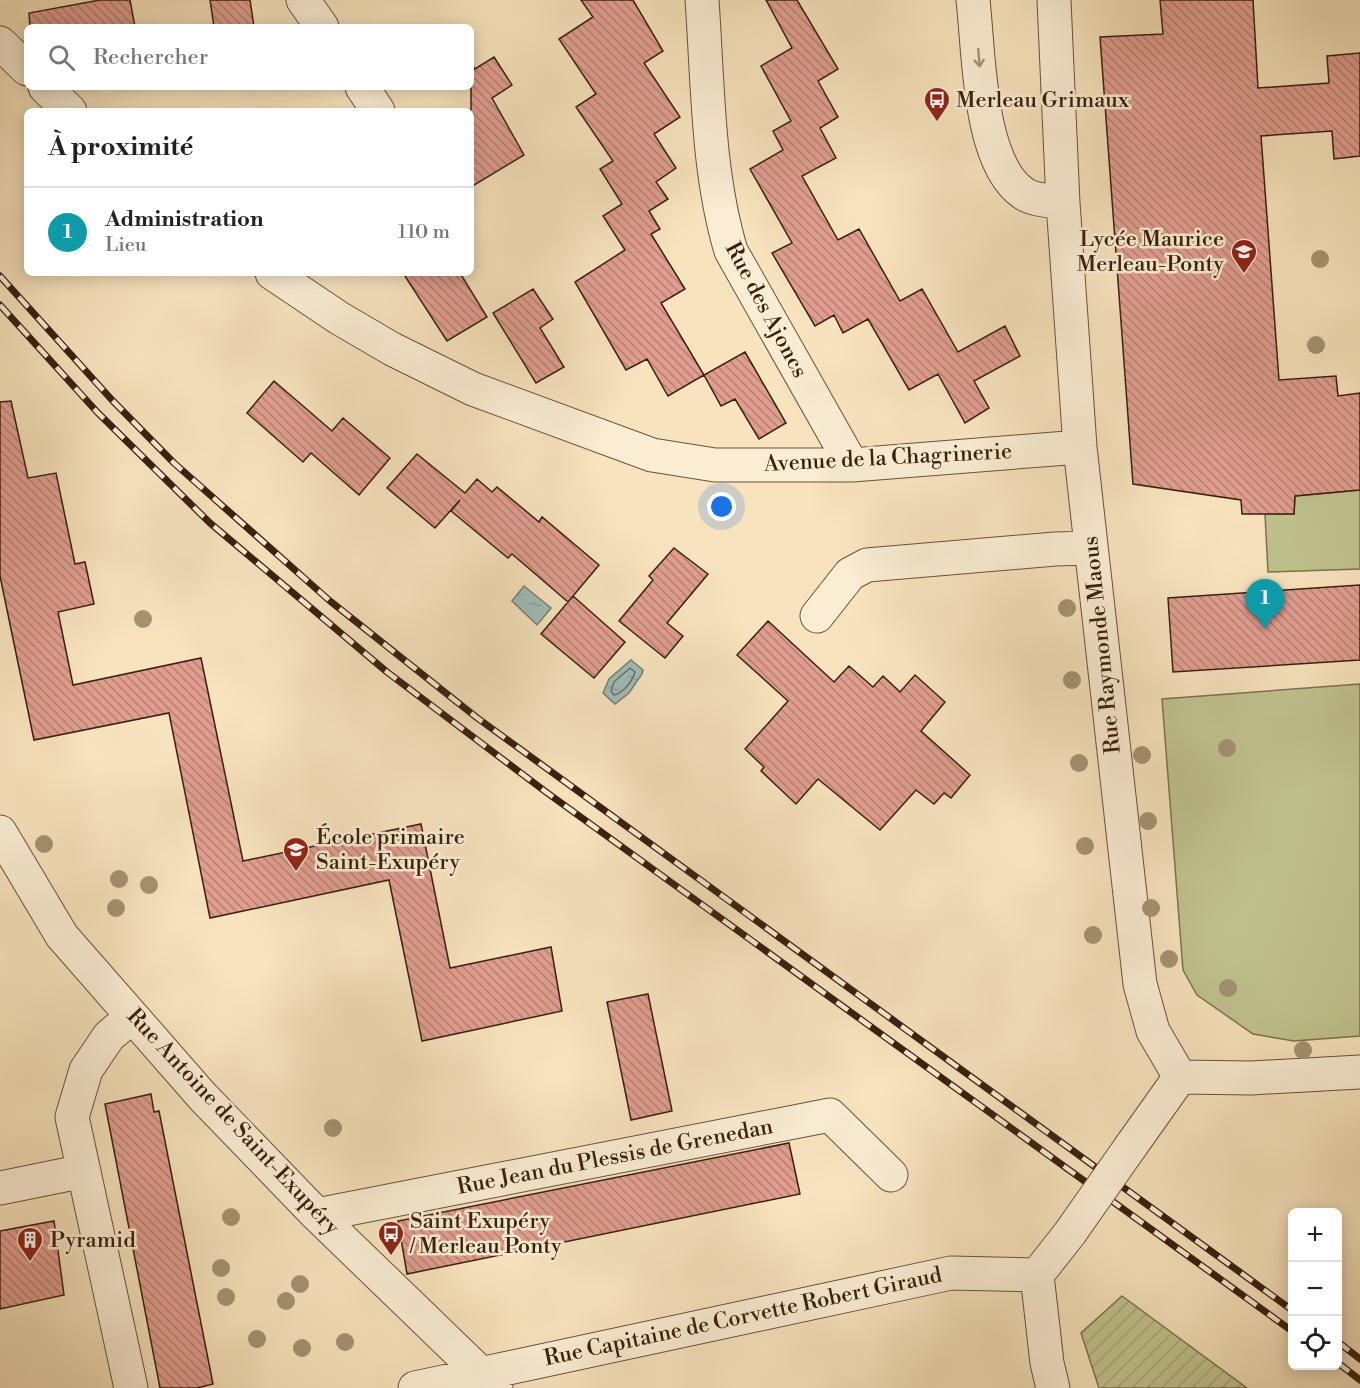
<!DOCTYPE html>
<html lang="fr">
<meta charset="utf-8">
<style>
body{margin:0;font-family:"Libre Bodoni",serif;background:#f2f2f2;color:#222}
.controls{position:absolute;right:18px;bottom:18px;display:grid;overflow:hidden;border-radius:9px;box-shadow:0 3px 15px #0003}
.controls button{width:54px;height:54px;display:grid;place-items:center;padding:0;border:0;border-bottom:2px solid #e0e0e0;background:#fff;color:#222;font:30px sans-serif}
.you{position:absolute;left:722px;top:507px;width:21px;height:21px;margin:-15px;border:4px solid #fff;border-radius:50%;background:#1a73e8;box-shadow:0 0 0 9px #1a73e833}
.badge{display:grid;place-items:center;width:39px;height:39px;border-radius:50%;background:#8f2418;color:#fff;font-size:20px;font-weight:700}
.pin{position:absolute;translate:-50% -50px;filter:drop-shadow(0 2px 3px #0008)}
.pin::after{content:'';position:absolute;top:32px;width:21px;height:18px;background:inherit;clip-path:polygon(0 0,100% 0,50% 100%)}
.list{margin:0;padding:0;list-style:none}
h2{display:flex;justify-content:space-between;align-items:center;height:78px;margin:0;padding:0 24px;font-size:26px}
h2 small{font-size:20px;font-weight:400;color:#767676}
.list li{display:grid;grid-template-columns:39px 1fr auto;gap:18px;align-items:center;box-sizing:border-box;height:90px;padding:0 24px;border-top:2px solid #e0e0e0}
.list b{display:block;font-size:22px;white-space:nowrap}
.list p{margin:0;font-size:20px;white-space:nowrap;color:#767676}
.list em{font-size:20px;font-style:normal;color:#767676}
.icon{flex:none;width:33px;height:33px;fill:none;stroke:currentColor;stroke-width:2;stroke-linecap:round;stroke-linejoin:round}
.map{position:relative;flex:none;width:1360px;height:1388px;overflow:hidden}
.search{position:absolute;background:#fff;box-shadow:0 3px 15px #0003;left:24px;top:24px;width:450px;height:66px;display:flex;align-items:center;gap:15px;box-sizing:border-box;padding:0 21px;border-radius:9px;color:#767676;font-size:22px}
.panel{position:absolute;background:#fff;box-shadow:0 3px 15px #0003;left:24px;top:108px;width:450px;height:168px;border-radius:9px}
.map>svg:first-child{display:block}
</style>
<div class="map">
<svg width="1360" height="1388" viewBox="0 0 1360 1388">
<defs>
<pattern id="garden-furrows" width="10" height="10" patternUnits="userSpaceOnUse" patternTransform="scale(1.5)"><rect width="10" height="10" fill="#c0c38f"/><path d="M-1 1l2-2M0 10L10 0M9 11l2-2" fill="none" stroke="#a6a77a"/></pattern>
<pattern id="water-ripples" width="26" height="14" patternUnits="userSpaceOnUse" patternTransform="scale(1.5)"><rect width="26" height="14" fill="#9fbdb9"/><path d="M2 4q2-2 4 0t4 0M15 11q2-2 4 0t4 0" fill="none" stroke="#8aa29e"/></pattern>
<pattern id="building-back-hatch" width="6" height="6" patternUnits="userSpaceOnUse" patternTransform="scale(1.5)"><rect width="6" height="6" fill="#e19e90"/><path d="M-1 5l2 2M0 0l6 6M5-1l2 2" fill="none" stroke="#b78074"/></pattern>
</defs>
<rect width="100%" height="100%" fill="#f7e3bd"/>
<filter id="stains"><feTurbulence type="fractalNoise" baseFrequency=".00333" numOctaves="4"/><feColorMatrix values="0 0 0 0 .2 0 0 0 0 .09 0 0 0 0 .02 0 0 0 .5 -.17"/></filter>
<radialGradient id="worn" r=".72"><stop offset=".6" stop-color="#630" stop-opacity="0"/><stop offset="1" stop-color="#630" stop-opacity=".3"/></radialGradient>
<path fill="#c0c38f" stroke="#7c7250" stroke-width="1.5" d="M 1360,490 L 1360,569 L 1268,572 L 1265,514 L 1294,514 L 1295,496 Z
M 1360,684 L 1360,1036 L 1294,1041 L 1253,1034 L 1197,995 L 1183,970 L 1162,699 Z"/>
<path fill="url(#garden-furrows)" stroke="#7c7250" stroke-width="1.5" d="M 1122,1296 L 1247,1388 L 1099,1388 L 1081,1333 Z"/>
<path fill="url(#water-ripples)" stroke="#767e75" stroke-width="1.5" d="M 524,586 L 551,608 L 537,625 L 512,601 Z
M 631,660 L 643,670 L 642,674 L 629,693 L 615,704 L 603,693 L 609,679 Z"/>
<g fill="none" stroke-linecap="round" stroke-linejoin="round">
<path stroke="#6c6e64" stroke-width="1.5" d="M 630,668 L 635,672 C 632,682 623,693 614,695 L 611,691 L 614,682 Z"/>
</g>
<path fill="url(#building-back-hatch)" stroke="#382010" stroke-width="1.5" d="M 130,0 L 135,27 L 30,27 L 29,13 L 100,0 Z
M 210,0 L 250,0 L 254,27 L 214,27 Z
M 581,0 L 633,0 L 663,51 L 644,63 L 680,117 L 654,134 L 676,168 L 656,182 L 668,199 L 649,211 L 660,229 L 651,234 L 685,289 L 661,303 L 704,375 L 668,396 L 647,359 L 626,370 L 575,282 L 625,250 L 603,216 L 622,204 L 600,169 L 613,161 L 576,107 L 596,94 L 559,39 L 593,17 Z
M 766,0 L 797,0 L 838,69 L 818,81 L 838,117 L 820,128 L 836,158 L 802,176 L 838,240 L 859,229 L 900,301 L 922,289 L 958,352 L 1005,326 L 1020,356 L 974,381 L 989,408 L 965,423 L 938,374 L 909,390 L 868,319 L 843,333 L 834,315 L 815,326 L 772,253 L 792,243 L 750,169 L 783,150 L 773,131 L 791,121 L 761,66 L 792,48 Z
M 1160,0 L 1253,0 L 1258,88 L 1329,83 L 1327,56 L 1360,53 L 1360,156 L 1334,159 L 1332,131 L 1261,136 L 1279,380 L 1336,376 L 1338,396 L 1360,393 L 1360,490 L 1295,496 L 1294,514 L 1242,514 L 1241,500 L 1133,484 L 1100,37 L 1163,34 Z
M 494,57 L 512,85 L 492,98 L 524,155 L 471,187 L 471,62 L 475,69 Z
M 403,273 L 460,273 L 487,317 L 447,341 Z
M 533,289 L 553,319 L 540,328 L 564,367 L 536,383 L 493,313 Z
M 745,352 L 786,423 L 759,439 L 735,399 L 721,406 L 704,375 Z
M 274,381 L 332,431 L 343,418 L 390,458 L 359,495 L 311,453 L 303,462 L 247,413 Z
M 11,401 L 28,478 L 56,473 L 75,564 L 85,562 L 94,604 L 58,612 L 73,685 L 201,658 L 243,861 L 421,824 L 450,968 L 551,947 L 562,1011 L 422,1041 L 389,880 L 210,918 L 169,713 L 34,740 L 0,576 L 0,402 Z
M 417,454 L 465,493 L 477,479 L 492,492 L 497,487 L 539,522 L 542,517 L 599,565 L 568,602 L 512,554 L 508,558 L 451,511 L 460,500 L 435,528 L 387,488 Z
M 674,548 L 708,574 L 667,623 L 683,636 L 665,658 L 619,621 L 653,580 L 649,576 Z
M 1360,585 L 1360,660 L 1173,672 L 1168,598 Z
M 573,596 L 625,642 L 594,678 L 541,634 Z
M 768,621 L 834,682 L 849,666 L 873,687 L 883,676 L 900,692 L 915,675 L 945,702 L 921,731 L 970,775 L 951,798 L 944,793 L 934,804 L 916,790 L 880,830 L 818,779 L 796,804 L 761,771 L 764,767 L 745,749 L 788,701 L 737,655 Z
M 648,994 L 672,1111 L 631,1120 L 607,1002 Z
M 151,1094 L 154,1112 L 159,1111 L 213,1384 L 197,1388 L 160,1388 L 105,1104 Z
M 789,1143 L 800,1194 L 407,1274 L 398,1221 Z
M 54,1221 L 64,1295 L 0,1309 L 0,1231 Z"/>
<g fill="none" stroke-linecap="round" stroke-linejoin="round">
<defs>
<path id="minor" d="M 303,0 L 322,27
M 702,0 C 708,83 707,171 731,251 L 852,465
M 973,0 C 979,51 978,162 1023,193 C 1032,200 1052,201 1063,203
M 1054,0 L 1063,203 L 1080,447 L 1140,984 L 1153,1031 L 1180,1077
M 0,43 L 27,69
M 45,87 L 70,111
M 362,87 L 378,111
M 272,273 L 339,318 L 392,349 L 473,389 L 652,455 L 715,465 L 852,465 L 1080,447
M 817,616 L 850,574 L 867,565 L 1055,549 L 1091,548
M 0,832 L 62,936 L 203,1097 L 317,1215 L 496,1388
M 1180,1077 L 1251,1078 L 1360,1072
M 1131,1146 L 1180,1077
M 0,1188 L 84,1171
M 317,1215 L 830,1115 L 891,1175
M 131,1388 L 72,1117 L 86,1070 L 109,1036 L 132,1017
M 415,1388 L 951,1273 L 1037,1275
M 1053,1388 L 1047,1363 L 1037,1275 L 1070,1233"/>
</defs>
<use href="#minor" stroke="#68513b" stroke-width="35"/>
<use href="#minor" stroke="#faedd4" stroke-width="33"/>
<defs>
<path id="rail" d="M 0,276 L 112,400 L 174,463 L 330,601 L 476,717 L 1292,1310
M 0,305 L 98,413 L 210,523 L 387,672 L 546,792 L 1292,1331
M 1338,1342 L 1360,1359
M 1338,1363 L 1360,1380"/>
</defs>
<use href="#rail" stroke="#382010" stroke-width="7"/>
<use href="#rail" stroke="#faedd4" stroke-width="4.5" stroke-dasharray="14" stroke-linecap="butt"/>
<defs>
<path id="minor-bridge" d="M 1070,1233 L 1131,1146"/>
</defs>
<use href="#minor-bridge" stroke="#68513b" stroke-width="35" stroke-linecap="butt"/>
<use href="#minor-bridge" stroke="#faedd4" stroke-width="33"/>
</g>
<g fill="#a49373">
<circle cx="1320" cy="259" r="9"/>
<circle cx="1316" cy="345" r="9"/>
<circle cx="1067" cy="608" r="9"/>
<circle cx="143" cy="619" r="9"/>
<circle cx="1072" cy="680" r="9"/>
<circle cx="1227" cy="748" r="9"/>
<circle cx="1142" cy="755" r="9"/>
<circle cx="1079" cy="763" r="9"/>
<circle cx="1148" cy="821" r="9"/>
<circle cx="44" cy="844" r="9"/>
<circle cx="1085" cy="846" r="9"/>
<circle cx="119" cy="879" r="9"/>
<circle cx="149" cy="885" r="9"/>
<circle cx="116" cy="908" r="9"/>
<circle cx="1151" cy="908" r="9"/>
<circle cx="1093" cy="935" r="9"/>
<circle cx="1169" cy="959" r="9"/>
<circle cx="1228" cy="988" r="9"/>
<circle cx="1303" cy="1050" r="9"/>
<circle cx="333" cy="1128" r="9"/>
<circle cx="231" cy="1217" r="9"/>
<circle cx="221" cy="1268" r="9"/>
<circle cx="300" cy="1284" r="9"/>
<circle cx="226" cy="1297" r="9"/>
<circle cx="286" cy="1301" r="9"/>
<circle cx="257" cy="1339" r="9"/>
<circle cx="345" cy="1342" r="9"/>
<circle cx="302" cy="1348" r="9"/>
</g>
<defs><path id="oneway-shaft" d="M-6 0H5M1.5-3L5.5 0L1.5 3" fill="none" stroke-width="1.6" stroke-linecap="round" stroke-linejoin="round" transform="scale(1.5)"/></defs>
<use stroke="#a3917c" href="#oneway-shaft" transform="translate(979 58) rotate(85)"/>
<defs>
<symbol id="bus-pin" viewBox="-11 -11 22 30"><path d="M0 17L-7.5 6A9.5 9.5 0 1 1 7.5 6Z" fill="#8f2418" stroke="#faedd4"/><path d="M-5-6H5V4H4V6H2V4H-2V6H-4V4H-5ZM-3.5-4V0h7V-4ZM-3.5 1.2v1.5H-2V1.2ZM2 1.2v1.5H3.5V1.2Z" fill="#fff"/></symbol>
<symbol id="school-pin" viewBox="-11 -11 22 30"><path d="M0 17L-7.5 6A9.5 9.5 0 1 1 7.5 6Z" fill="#8f2418" stroke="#faedd4"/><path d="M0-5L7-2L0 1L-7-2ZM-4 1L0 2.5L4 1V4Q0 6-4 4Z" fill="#fff"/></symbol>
<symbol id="building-pin" viewBox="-11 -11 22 30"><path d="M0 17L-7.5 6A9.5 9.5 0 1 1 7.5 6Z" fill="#8f2418" stroke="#faedd4"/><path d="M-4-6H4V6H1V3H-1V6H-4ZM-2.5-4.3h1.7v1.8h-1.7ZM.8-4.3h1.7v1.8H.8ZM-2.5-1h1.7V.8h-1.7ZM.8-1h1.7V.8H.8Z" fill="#fff"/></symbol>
</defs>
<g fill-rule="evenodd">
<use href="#bus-pin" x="922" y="85" width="30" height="40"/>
<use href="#school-pin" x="1229" y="237" width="30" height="40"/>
<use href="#school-pin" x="281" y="835" width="30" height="40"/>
<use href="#bus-pin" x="376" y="1219" width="30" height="40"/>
<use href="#building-pin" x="15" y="1225" width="30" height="40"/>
</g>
<g text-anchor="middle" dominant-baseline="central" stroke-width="5" stroke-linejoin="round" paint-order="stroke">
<g font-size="22" fill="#382010" stroke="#faedd4" text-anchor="start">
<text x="956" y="100">Merleau Grimaux</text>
<text x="1224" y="239" text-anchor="end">Lycée Maurice<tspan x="1224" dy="25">Merleau-Ponty</tspan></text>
<text x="316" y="837">École primaire<tspan x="316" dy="25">Saint-Exupéry</tspan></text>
<text x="410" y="1221">Saint Exupéry<tspan x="410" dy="25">/ Merleau Ponty</tspan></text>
<text x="50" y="1240">Pyramid</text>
</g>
<g font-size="22" fill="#382010" stroke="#faedd4">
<text transform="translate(766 310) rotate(62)">Rue des Ajoncs</text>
<text transform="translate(888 458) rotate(-3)">Avenue de la Chagrinerie</text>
<text transform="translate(1102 645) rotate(-96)">Rue Raymonde Maous</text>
<text transform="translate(233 1122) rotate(47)">Rue Antoine de Saint-Exupéry</text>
<text transform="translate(615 1157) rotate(-11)">Rue Jean du Plessis de Grenedan</text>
<text transform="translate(743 1317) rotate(-12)">Rue Capitaine de Corvette Robert Giraud</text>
</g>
</g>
<rect width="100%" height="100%" filter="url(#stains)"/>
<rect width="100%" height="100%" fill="url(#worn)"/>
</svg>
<div class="controls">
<button>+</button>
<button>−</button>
<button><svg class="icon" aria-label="locate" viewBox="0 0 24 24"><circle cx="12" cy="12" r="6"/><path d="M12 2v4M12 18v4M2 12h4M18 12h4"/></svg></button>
</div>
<div class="you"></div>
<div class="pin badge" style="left:1265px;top:629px;background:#0f9aa8">1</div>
<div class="search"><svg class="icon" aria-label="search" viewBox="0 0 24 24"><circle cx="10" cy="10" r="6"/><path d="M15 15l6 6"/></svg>Rechercher</div>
<section class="panel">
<h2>À proximité<small></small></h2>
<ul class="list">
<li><span class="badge" style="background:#0f9aa8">1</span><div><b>Administration</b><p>Lieu</p></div><em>110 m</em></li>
</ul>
</section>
</div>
